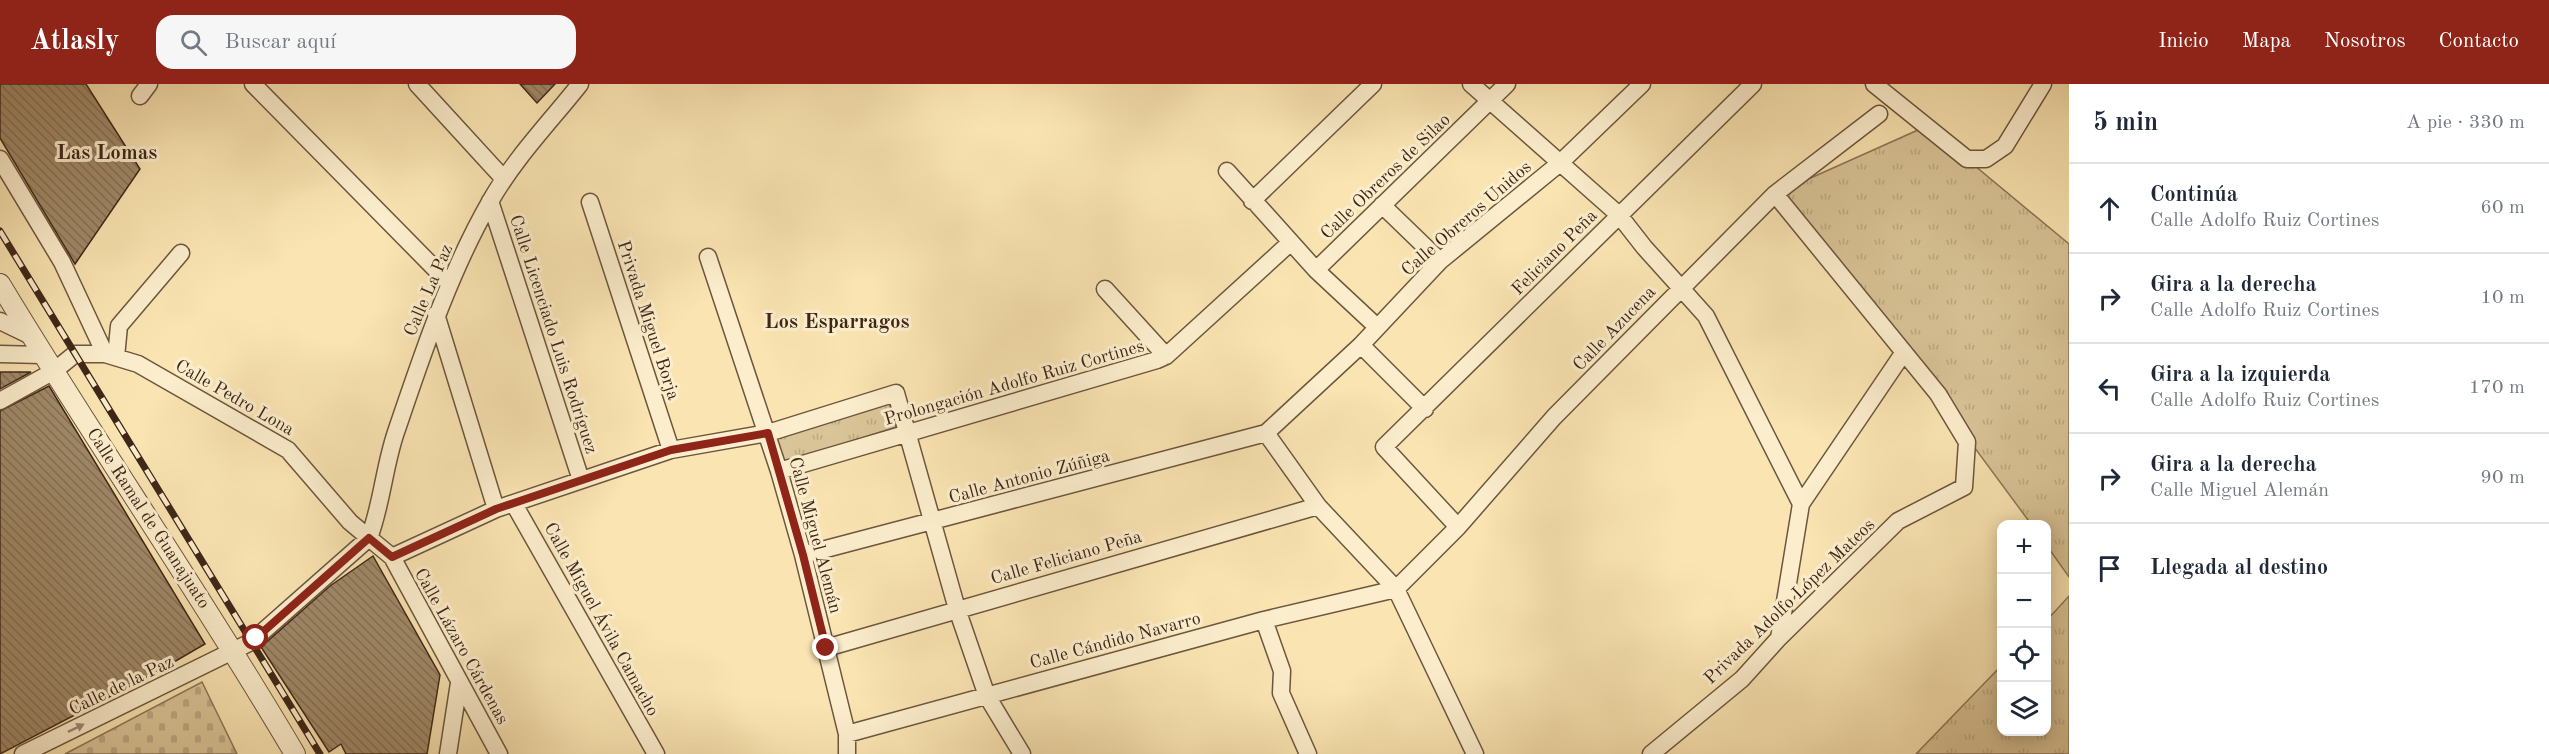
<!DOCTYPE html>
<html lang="es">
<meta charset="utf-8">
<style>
:root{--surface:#fff;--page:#f6f6f7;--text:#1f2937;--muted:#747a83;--line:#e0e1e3;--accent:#8f2418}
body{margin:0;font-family:"Old Standard TT",serif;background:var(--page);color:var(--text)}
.controls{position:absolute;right:18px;bottom:18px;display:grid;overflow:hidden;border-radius:12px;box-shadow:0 3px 15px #0003}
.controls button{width:54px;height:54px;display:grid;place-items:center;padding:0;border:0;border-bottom:2px solid var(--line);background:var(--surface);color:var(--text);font:30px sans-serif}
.stop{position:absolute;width:18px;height:18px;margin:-14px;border:4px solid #8f2418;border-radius:50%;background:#fff}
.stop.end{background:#8f2418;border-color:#fff;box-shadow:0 2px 6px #0008}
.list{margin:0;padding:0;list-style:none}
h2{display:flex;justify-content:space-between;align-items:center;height:78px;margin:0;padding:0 24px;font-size:26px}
h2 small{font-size:20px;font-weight:400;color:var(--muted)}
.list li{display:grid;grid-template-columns:39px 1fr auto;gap:18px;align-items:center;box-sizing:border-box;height:90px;padding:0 24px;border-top:2px solid var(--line)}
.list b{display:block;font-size:22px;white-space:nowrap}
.list p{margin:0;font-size:20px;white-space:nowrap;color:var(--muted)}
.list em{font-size:20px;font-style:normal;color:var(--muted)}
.icon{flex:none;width:33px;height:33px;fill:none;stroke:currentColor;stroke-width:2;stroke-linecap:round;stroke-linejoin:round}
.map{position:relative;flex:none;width:2069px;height:670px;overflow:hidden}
header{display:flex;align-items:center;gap:36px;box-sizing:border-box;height:84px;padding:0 30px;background:var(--accent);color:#fff}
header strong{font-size:28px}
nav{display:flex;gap:33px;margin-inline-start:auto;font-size:21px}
.search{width:420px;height:54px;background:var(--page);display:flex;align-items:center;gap:15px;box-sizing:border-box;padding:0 21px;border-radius:18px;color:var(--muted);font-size:22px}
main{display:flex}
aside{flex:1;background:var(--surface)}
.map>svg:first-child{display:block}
.cemetery{fill:url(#cemetery-stones);stroke:#8c7658;stroke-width:1.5}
.park{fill:url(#park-tufts);stroke:#8c7658;stroke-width:1.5}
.building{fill:url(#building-back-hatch);stroke:#3e2618;stroke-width:1.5}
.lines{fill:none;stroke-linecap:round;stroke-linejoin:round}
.minor-casing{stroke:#6d563e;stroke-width:19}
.tertiary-casing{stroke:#6d563e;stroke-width:22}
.minor{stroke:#fceecd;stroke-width:16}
.tertiary{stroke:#fceecd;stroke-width:20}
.rail-casing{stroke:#3e2618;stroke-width:7}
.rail{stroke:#fceecd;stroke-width:4.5;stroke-dasharray:14;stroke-linecap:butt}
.oneway{fill:#9d8a72}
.route{stroke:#8f2418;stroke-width:8}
.labels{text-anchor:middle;stroke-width:6;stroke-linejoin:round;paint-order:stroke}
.street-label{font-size:18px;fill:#3e2618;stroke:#fceecd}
.quarter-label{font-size:21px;font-weight:bold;fill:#3e2618;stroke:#fceecd}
</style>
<header>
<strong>Atlasly</strong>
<div class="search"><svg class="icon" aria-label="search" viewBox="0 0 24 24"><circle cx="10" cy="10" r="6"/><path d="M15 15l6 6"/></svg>Buscar aquí</div>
<nav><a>Inicio</a><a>Mapa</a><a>Nosotros</a><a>Contacto</a></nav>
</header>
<main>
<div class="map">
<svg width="2069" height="670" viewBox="0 0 2069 670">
<defs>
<pattern id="cemetery-stones" width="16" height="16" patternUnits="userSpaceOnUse" patternTransform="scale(1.5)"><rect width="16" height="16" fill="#dac598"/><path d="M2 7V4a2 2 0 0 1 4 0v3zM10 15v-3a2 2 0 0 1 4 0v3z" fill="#bca982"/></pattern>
<pattern id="park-tufts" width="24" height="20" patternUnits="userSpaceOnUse" patternTransform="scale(1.5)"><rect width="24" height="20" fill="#dac598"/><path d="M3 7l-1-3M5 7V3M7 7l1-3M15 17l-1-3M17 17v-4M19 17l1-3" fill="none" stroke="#bca982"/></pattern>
<pattern id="building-back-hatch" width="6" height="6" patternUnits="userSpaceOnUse" patternTransform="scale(1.5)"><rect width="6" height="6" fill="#a08968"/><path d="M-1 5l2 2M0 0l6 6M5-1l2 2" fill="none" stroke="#847055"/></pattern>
</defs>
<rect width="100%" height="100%" fill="#fae5b2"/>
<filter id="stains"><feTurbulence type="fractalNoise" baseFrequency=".00333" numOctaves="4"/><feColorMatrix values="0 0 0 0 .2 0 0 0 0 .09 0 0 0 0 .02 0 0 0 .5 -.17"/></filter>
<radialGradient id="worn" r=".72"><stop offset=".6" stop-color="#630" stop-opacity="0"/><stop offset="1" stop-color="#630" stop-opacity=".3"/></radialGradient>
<path class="cemetery" d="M202,598l35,72h-172z"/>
<path class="park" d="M1927,42l142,118v333l-22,-31 -1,-22h-15l-127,-172 -129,-158z
M888,315l8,28 -112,36 -8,-26z
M2069,512v158h-153l85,-88 1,66h44l1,-112z"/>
<path class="building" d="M0,0h86l54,85 -65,95 -75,-126z
M520,0h35l-18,19z
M0,288h31l-31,17z
M49,302l156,258 -50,29 -155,81v-343z
M373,472l67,119 -13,79h-81l-5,-10 -12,8 -68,-105 69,-61z"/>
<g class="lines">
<defs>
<path id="minor" d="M253,0l197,200
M417,0l87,95
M1471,0l148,131 25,32 62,69 95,188 -22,134
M1874,0l93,75h19l19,-13 38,-62
M140,12l9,-12
M0,75l62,103 43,92
M1227,87l89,99 60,56
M490,117l91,279
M1252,117l121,-117
M590,118l81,248
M1382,121l58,56
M708,173l71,214 24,84 44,179v20
M1316,186l191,-186
M1105,205l61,67
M436,230l60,195
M0,237l31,15
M1361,261l64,64
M0,270l42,1
M116,273l3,-31 62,-73
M0,317l54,-30 21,-17h30l33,10 150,86 62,72 19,16c13,-34 15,-71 27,-106 27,-79 53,-159 95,-232 24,-42 59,-78 89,-116
M1266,349l52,73 78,83 79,165
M779,387l378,-111 9,-4 125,-114
M514,420l142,250
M1801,420l103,-152
M1458,443l-74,-80 369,-363
M803,471l463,-122 95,-88 79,-84 120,-98 82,-79
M392,473l104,-48 175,-59 97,-17 128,-40 61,216 30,87 35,58
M1264,536l18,51 -1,22 27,61
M826,564l492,-142
M847,650l417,-114 132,-31 62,-62 96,-110 221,-223 104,-80
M23,670l228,-112 118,-104 23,19 107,197
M448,670l11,-71
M1651,670l91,-75 37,-41 119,-117 66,-34 3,-45 -29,-48 -163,-200"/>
<path id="tertiary" d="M0,200c95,158 201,310 295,470"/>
</defs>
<use href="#minor" class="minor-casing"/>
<use href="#tertiary" class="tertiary-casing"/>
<use href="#minor" class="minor"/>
<use href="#tertiary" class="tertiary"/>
<defs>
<path id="rail" d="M0,147l320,523"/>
</defs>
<use href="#rail" class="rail-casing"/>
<use href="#rail" class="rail"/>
</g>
<defs><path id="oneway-solid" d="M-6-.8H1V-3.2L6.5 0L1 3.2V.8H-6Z" transform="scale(1.5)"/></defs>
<use class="oneway" href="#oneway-solid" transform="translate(76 644) rotate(-26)"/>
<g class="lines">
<path class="route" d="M256,554l113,-100 23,19 104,-48 175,-59 97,-17 35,122 23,93"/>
</g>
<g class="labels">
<g class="street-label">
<text transform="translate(1385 92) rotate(-44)" y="6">Calle Obreros de Silao</text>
<text transform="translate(1466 134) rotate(-41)" y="6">Calle Obreros Unidos</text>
<text transform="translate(1554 168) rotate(-45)" y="6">Feliciano Peña</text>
<text transform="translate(428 206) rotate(-67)" y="6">Calle La Paz</text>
<text transform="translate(649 236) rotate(72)" y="6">Privada Miguel Borja</text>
<text transform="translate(1614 244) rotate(-46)" y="6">Calle Azucena</text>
<text transform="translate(554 250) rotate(72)" y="6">Calle Licenciado Luis Rodríguez</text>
<text transform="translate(1014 298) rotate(-16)" y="6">Prolongación Adolfo Ruiz Cortines</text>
<text transform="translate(235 313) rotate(30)" y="6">Calle Pedro Lona</text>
<text transform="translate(1029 392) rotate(-15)" y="6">Calle Antonio Zúñiga</text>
<text transform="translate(149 434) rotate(57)" y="6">Calle Ramal de Guanajuato</text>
<text transform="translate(816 451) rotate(75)" y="6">Calle Miguel Alemán</text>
<text transform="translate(1066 473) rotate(-16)" y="6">Calle Feliciano Peña</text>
<text transform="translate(1789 517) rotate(-44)" y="6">Privada Adolfo López Mateos</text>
<text transform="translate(602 535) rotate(61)" y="6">Calle Miguel Ávila Camacho</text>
<text transform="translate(1115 556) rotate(-15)" y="6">Calle Cándido Navarro</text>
<text transform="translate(462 562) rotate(61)" y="6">Calle Lázaro Cárdenas</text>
<text transform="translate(121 601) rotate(-26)" y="6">Calle de la Paz</text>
</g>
<g class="quarter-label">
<text x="107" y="75">Las Lomas</text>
<text x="837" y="244">Los Esparragos</text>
</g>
</g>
<rect width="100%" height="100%" filter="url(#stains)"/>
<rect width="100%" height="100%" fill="url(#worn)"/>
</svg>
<div class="controls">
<button>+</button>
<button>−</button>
<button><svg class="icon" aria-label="locate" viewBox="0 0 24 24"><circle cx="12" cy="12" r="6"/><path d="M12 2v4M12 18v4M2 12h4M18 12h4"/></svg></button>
<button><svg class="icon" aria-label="layers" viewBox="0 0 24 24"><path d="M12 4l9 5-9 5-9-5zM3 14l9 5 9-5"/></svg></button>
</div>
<div class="stop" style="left:256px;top:554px"></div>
<div class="stop end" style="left:826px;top:564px"></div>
</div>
<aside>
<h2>5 min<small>A pie · 330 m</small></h2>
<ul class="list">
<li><svg class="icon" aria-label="ahead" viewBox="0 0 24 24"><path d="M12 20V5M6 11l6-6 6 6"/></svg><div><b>Continúa</b><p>Calle Adolfo Ruiz Cortines</p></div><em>60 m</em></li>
<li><svg class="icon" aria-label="right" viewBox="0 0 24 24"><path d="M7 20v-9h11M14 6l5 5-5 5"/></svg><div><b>Gira a la derecha</b><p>Calle Adolfo Ruiz Cortines</p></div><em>10 m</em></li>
<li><svg class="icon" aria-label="left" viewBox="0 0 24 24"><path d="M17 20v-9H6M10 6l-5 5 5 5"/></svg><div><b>Gira a la izquierda</b><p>Calle Adolfo Ruiz Cortines</p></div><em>170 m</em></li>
<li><svg class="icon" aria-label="right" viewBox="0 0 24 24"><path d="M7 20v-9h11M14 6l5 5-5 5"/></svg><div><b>Gira a la derecha</b><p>Calle Miguel Alemán</p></div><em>90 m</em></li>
<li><svg class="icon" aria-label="arrive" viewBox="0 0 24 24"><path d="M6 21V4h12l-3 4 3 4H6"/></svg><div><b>Llegada al destino</b></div></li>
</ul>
</aside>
</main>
